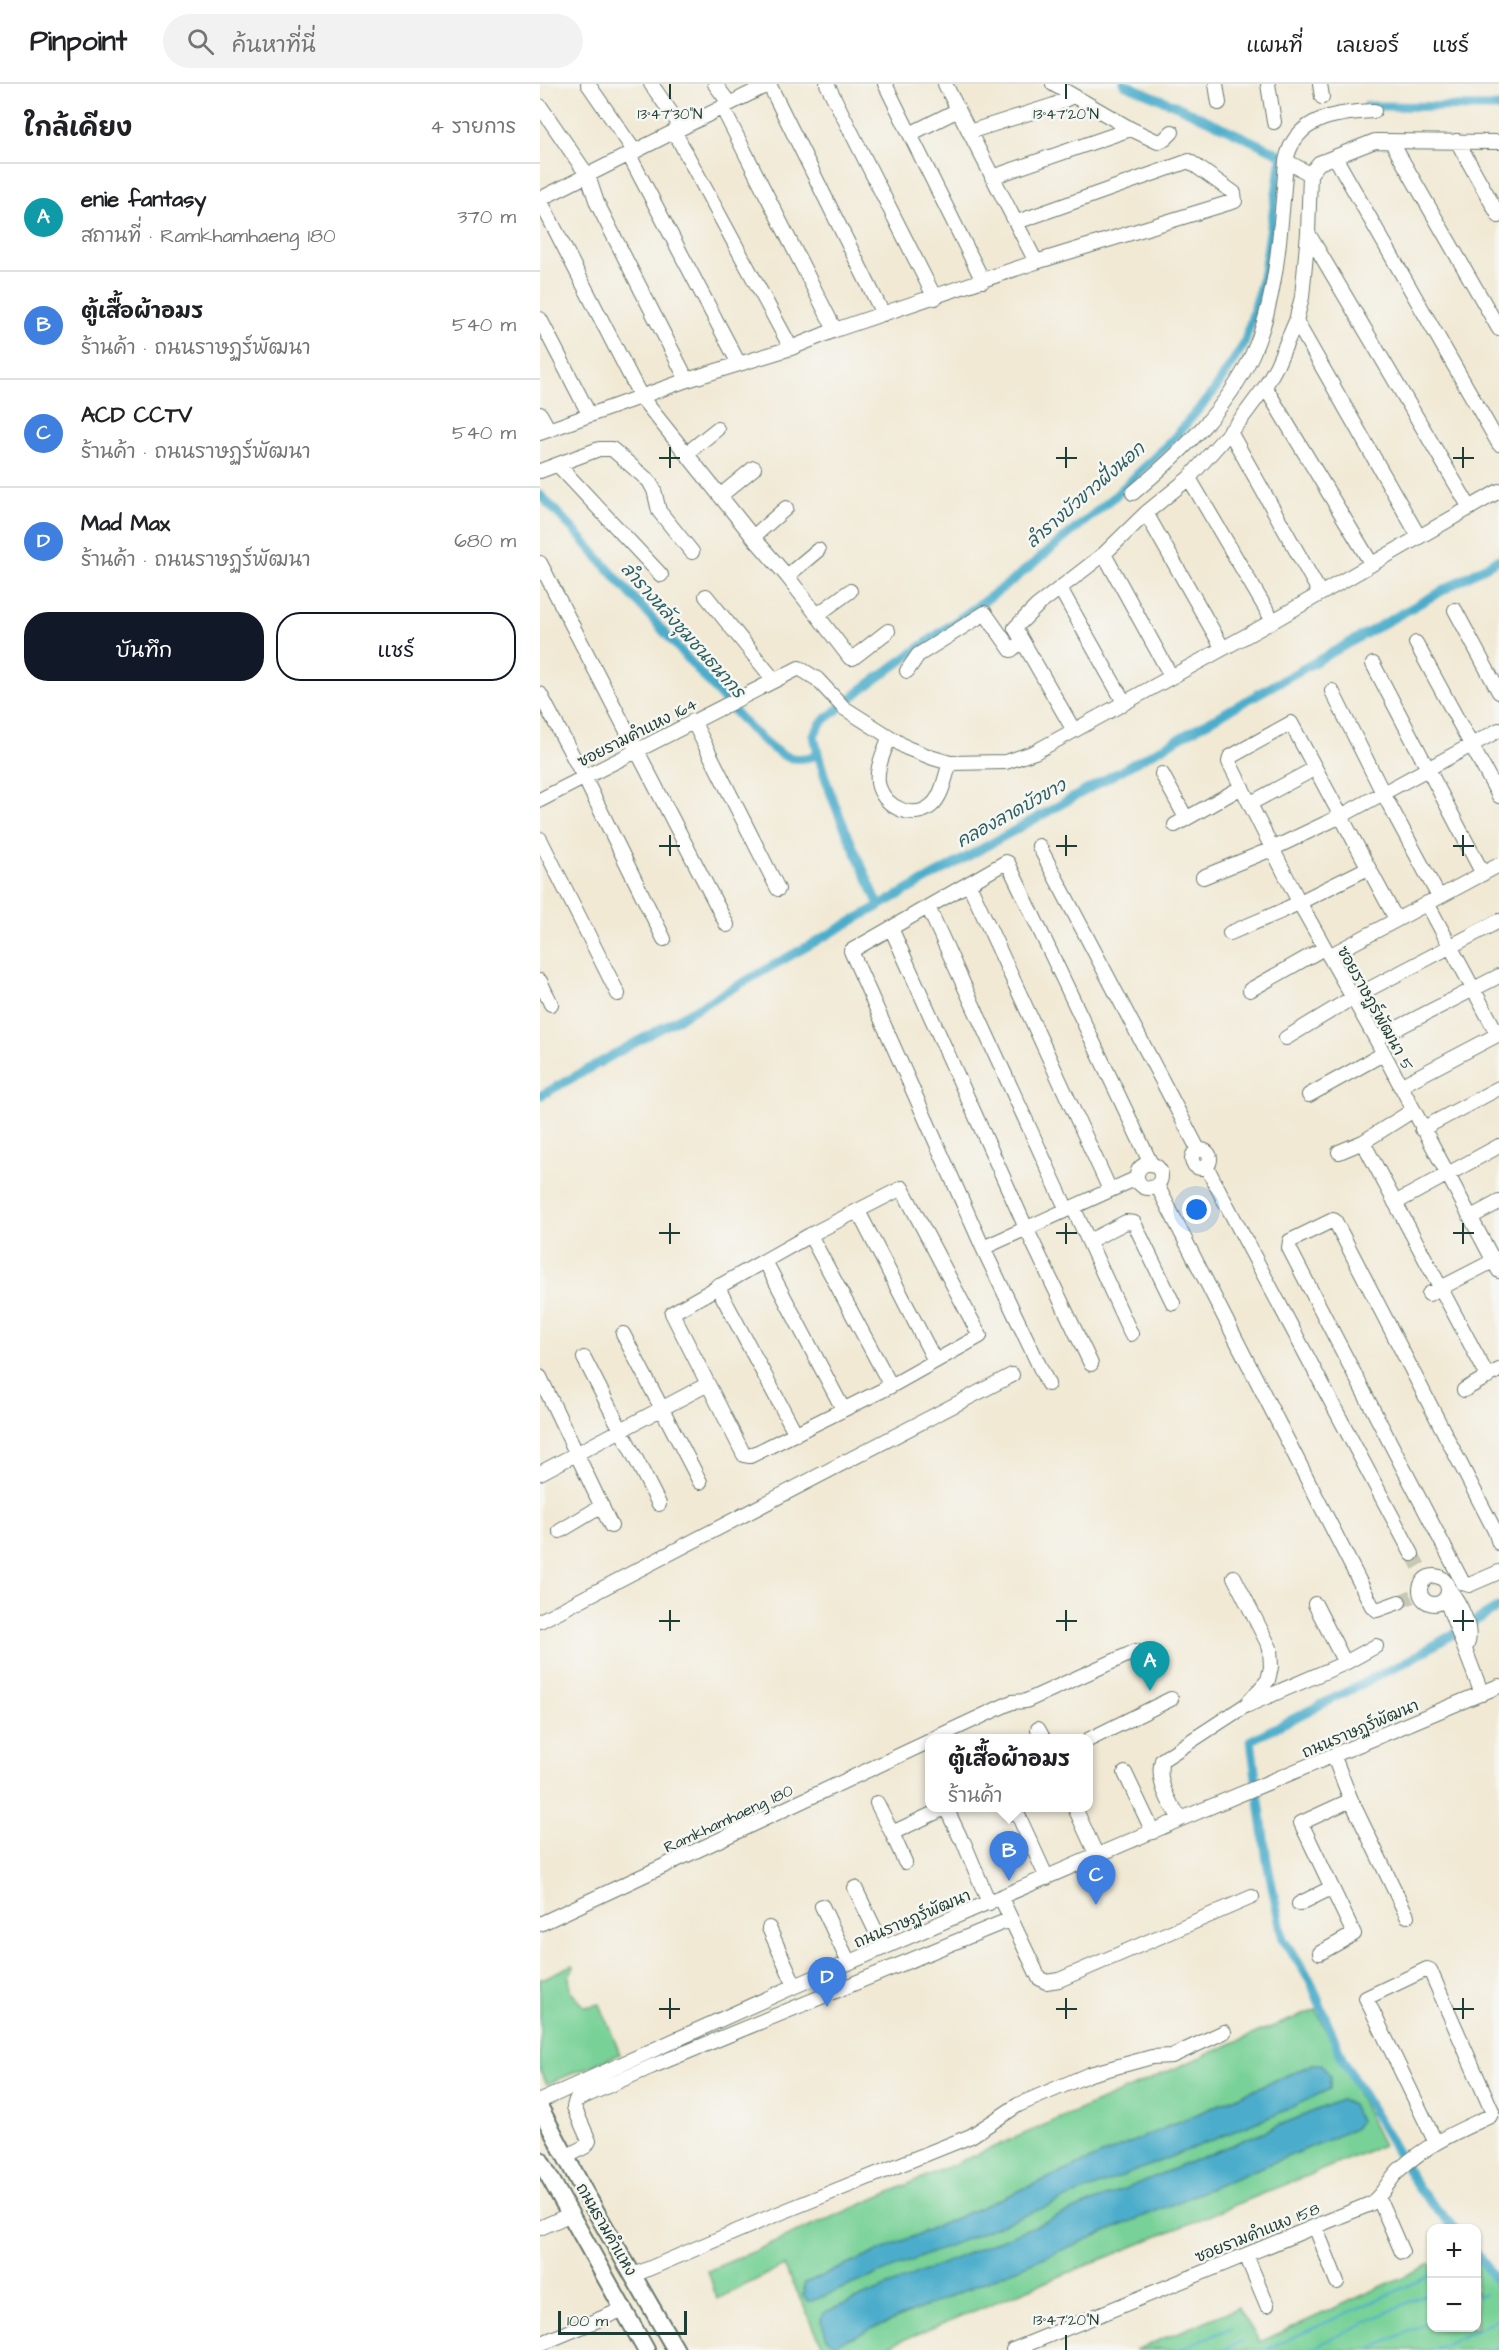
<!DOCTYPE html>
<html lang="th">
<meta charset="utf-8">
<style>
:root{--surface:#fff;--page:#f2f2f2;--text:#202124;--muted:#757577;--line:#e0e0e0;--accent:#111827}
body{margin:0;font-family:"Architects Daughter","Playpen Sans Thai",sans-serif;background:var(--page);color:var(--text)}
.controls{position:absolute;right:18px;bottom:18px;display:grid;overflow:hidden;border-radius:12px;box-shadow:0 2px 4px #0004}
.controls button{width:54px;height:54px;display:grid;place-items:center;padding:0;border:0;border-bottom:2px solid var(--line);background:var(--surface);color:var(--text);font:30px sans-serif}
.scale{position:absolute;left:18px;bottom:15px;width:129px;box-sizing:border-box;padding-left:6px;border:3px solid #1f3d34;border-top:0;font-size:16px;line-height:21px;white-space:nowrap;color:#1f3d34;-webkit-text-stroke:4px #f6f6f2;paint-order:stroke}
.you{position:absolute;left:657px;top:1126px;width:21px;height:21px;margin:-15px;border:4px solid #fff;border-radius:50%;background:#1a73e8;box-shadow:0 0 0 9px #1a73e833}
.badge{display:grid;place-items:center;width:39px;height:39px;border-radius:50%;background:var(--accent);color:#fff;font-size:20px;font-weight:700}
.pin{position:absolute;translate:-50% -50px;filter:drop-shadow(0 2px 3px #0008)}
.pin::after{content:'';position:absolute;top:32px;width:21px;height:18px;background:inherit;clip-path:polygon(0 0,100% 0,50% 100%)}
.popup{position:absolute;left:385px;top:1650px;width:168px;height:78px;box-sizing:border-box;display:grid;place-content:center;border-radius:12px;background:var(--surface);filter:drop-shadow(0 2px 4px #0005);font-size:20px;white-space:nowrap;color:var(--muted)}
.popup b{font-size:22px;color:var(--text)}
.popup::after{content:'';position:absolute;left:50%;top:100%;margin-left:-12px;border:12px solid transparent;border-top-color:var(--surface)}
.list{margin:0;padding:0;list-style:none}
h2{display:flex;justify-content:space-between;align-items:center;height:78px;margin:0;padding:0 24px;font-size:26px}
h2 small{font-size:20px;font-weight:400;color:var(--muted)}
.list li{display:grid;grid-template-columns:39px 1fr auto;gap:18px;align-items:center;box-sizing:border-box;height:108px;padding:0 24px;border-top:2px solid var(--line)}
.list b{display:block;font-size:22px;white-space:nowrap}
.list p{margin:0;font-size:20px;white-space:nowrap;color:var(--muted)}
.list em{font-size:20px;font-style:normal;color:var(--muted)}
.actions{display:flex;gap:12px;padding:18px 24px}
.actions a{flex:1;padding:14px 0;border:2px solid var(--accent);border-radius:24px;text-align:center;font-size:21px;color:var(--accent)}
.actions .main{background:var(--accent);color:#fff}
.icon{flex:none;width:33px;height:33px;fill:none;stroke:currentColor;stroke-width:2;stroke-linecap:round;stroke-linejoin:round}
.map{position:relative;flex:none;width:959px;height:2266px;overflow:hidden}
header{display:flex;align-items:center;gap:36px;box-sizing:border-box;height:84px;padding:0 30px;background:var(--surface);border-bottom:2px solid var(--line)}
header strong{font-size:28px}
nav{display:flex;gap:33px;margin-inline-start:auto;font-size:21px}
.search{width:420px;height:54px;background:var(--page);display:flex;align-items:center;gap:15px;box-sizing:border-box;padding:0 21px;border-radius:33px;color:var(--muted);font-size:22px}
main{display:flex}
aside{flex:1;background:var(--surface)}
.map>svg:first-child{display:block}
.green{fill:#78d197;stroke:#4c8766;stroke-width:1.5;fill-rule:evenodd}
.water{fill:#4cadcb;stroke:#367580;stroke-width:1.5}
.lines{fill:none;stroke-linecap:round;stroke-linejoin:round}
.stream{stroke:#4cadcb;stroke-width:2}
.canal{stroke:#4cadcb;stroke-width:9}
.minor-tunnel{stroke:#c7c7b4;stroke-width:14;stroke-dasharray:14 7;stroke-linecap:butt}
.minor-casing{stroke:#68796c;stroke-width:16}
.major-casing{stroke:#68796c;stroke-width:20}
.minor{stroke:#fff;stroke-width:14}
.major{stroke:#fff;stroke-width:16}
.ticks{fill:none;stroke:#1f3d34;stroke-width:2}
.labels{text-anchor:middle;stroke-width:5;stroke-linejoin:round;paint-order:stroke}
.street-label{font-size:16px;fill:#1f3d34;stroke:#f6f6f2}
.water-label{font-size:18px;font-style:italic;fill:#2c5f61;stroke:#f6f6f2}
.ticks-label{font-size:15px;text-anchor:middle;fill:#1f3d34;stroke:#f6f6f2;stroke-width:5;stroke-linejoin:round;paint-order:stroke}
</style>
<header>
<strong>Pinpoint</strong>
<div class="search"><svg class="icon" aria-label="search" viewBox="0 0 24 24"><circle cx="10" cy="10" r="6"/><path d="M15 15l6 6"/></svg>ค้นหาที่นี่</div>
<nav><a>แผนที่</a><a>เลเยอร์</a><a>แชร์</a></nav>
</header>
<main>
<aside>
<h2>ใกล้เคียง<small>4 รายการ</small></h2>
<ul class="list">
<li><span class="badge" style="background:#0f9aa8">A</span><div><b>enie fantasy</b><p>สถานที่ · Ramkhamhaeng 180</p></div><em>370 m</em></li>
<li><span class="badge" style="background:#3f7fe0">B</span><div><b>ตู้เสื้อผ้าอมร</b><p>ร้านค้า · ถนนราษฏร์พัฒนา</p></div><em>540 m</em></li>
<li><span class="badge" style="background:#3f7fe0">C</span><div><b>ACD CCTV</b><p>ร้านค้า · ถนนราษฏร์พัฒนา</p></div><em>540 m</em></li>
<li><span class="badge" style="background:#3f7fe0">D</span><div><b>Mad Max</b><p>ร้านค้า · ถนนราษฏร์พัฒนา</p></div><em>680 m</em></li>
</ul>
<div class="actions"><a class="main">บันทึก</a><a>แชร์</a></div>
</aside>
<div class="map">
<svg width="959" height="2266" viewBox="0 0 959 2266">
<rect width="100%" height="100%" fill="#f6f6f2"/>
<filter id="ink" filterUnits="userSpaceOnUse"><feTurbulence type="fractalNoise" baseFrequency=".0167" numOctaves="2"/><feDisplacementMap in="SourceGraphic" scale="12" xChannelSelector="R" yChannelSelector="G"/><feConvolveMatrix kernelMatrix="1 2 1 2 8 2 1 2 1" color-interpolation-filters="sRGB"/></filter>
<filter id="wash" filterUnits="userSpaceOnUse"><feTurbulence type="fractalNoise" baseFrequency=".008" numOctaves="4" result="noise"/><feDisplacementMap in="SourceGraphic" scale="24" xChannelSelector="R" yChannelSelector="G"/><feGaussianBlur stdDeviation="1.35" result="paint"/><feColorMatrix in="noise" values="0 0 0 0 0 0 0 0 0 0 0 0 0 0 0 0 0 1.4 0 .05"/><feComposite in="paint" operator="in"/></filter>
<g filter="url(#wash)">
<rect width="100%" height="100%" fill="#f1e9d4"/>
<path class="green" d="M32,1881l2,3 -5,7 1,16 15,16 15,-3 20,50 -73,30 -7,-13v-91z
M776,1926l67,135 -505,205h-53l-41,-84 -67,33 -9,-28 553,-240zM773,1980h9l-519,224 2,-5zM801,2016l11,5 7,16 -5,8 -519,215 -14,-25 4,-7z
M937,2173l22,33v60h-364l103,-42 22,34 171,-78 1,64h44z"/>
<path class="water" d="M773,1980h9l8,12v13l-55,26 -466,187 -6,-7 2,-12z
M801,2016l11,5 7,16 -5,8 -519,215 -8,-6 -6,-19 4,-7z"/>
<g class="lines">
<path class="stream" d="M936,2214l9,-4
M638,2266l55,-23
M683,2266l20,-9
M725,2266l167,-75
M768,2266l124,-59
M829,2266l63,-30
M893,2266l66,-31
M953,2266l6,-3"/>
<path class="canal" d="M584,0l53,22 105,49
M827,22l132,1
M0,411l32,33 178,201c26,21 33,37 68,26
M338,819c-23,-55 -53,-109 -64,-168l7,-12 40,-33 151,-109 101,-83 60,-59 41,-48 30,-47 8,-27 12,-44 18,-119
M0,1012l959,-537
M914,2144l-36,-40 -75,-128 -33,-80 -27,-41 -16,-78 -16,-121 158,-80 90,-53
M936,2169l23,32"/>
</g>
</g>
<g filter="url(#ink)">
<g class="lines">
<path class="minor-tunnel" d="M872,1470l8,14
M859,1518l14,-6"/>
<defs>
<path id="minor" d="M48,0l47,68
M111,0l30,43
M175,0l14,19
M229,0l114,230
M287,0l108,214
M345,0l98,197
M405,0l91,178
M513,0l78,45
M676,0l3,19
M728,0l6,38
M780,0l2,13
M0,22l48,70 9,27 90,177
M182,23l113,223
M134,47l117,217
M429,48l85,-27 19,-9
M370,50l48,-24
M851,57l108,188
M917,57l42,75
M89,71l110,209
M795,73l164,287
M770,90l-24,-13c9,-44 50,-48 88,-50
M452,93l139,-48 27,13 7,-3 7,-7
M0,115l229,-115
M0,116l101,197 112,140 34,39 63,82h3l35,-27
M768,149l162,275
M0,235l49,95
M756,237l123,216
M725,303l106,176
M0,330l9,16
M690,348l90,161
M0,349l147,-53 104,-32 44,-18 201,-68 199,-61 -1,-8 -45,-32 -172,61
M146,370l31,-25
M18,381l103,110
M0,387l59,-22h13l37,32 5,9 5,21 33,41
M649,394l84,143
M593,409c45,-38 94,-83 119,-138 26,-56 29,-133 34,-194
M180,412l34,-28
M606,429l76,134
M213,453l33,-29
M564,470l67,122
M0,479l187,362
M247,492l31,-26
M521,506l63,112
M166,512l68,84
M915,526l44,82
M277,531l33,-24
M876,559l83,153
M833,580l110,210
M367,587l11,-16 67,-42 26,37 11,-9
M792,607l51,102 56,104
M0,610l44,83 80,162
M153,637l85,168
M533,645l-58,-101 22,-22 67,-52 42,-41 43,-35 53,-60 23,-31 12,-22 19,-44 6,-24 6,-64 2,-59 9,-11 56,-22 124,1
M349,654c-5,14 -15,34 -10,49 7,21 35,34 53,18 11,-10 13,-29 18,-42
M622,690l24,44
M0,716l259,-132 18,11 27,29 63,40 26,10 17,5 56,-1 29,-10 238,-131 226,-130
M711,719l63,-34
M635,741l67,-38
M0,755l78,155
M499,762l159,303
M663,793l69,-28 69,-33 158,-86
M429,800l141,306
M887,819l71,132
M388,823l139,303
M856,835l-105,-196 -61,34 -1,5 70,140 77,137 123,232
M351,844l135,300 65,136
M690,849l52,-22 86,-43
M789,872l170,-91
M0,897l11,23
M710,906l74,-42
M746,954l66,-40 147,-77
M836,955l123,-63
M860,1002l99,-52
M769,1011l74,-41
M882,1045l77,-41
M823,1058l125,235
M652 1075a9 9 0 1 1 18 0a9 9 0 1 1-18 0Z
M799,1068l24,-10 49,-31
M597 1092a12 12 0 1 1 24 0a12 12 0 1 1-24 0Z
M666,1082l206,388
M617,1101l215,421 5,4 22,-8
M362,1104l78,148 -89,50 -141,70 -6,-1 -72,-142 138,-78z
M855,1119l104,-57
M533,1123l58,127
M318,1127l77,150
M931,1133l28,-15
M270,1151l81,151
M549,1157l37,-19 8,1 39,80
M443,1164l154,-70
M225,1177l78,148
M177,1202l79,148
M889,1210l70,-36
M83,1250l77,148
M44,1274l75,146
M0,1293l71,149
M508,1300l-65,-136 -132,-297 155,-89 2,1 143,301
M924,1306l35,-20
M0,1389l168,-89
M20,1447l42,-25
M959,1459l-4,-12 -160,-310 -2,-1 -43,21 -1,7 174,335 6,2 30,-13
M880 1506a14 14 0 1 1 28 0a14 14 0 1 1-28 0Z
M909,1505c10,13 25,40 18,56
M906,1516l36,94
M0,1537l472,-246
M805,1579l31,-17
M708,1621l97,-42 -30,-59
M498,1645l5,9
M395,1654l77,-36 14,-1 110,-50
M548,1656l83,-41
M794,1673l17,43 56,116
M585,1689l28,59
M337,1719l15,30 53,-25
M406,1724l14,29
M468,1724l2,5
M535,1724l22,48
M479,1733l28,61
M641,1735c-12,-15 -25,-39 -19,-59l84,-55 22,-25 3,-13 -1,-19 -36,-71
M352,1749l13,29
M424,1759l25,60
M315,1804l29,60
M461,1814l38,80 7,4 13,-2 193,-83
M759,1820l32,-16
M282,1822l27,57
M0,1840l390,-183
M229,1844l26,58
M780,1869l34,-19 -53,-111 50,-23
M0,2017l255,-115 386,-167 318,-133
M26,2073l20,-11 3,-5 -15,-34 2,-7 77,-34 358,-147
M839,2115l23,53
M775,2142l22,56
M0,2144l31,-14
M706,2171l21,50
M94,2191l136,-58 201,-81 47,-31 72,-31 62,-17 20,-1 52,-24
M0,2260l84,-35
M473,2266l357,-146c14,-9 18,-24 30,-35 29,-26 56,-37 90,-53l2,-5 -62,-141 -3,-1 -61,29 69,143"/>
<path id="major" d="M0,2024l44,83 92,159
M0,2076l106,190"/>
</defs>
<use href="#minor" class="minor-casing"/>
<use href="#major" class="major-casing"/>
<use href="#minor" class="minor"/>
<use href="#major" class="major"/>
</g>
</g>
<path class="ticks" d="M130,0v15M526,0v15M130,363v21M526,363v21M923,363v21M119,374h21M516,374h21M913,374h21M130,751v21M526,751v21M923,751v21M119,762h21M516,762h21M913,762h21M130,1139v21M526,1139v21M923,1139v21M119,1149h21M516,1149h21M913,1149h21M130,1526v21M526,1526v21M923,1526v21M119,1537h21M516,1537h21M913,1537h21M130,1914v21M526,1914v21M923,1914v21M119,1925h21M516,1925h21M913,1925h21M526,2251v15"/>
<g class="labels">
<g class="street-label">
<text transform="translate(97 648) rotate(-27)" y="6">ซอยรามคำแหง 164</text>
<text transform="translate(836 924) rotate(61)" y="6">ซอยราษฎร์พัฒนา 5</text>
<text transform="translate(820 1644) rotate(-23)" y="6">ถนนราษฏร์พัฒนา</text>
<text transform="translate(188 1734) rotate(-25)" y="6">Ramkhamhaeng 180</text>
<text transform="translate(372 1834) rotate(-23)" y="6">ถนนราษฏร์พัฒนา</text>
<text transform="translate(67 2145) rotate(60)" y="6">ถนนรามคำแหง</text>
<text transform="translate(717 2148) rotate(-22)" y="6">ซอยรามคำแหง 158</text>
</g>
<g class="water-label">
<text transform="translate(545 411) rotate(-41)" y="6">ลำรางบัวขาวฝั่งนอก</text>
<text transform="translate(143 546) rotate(48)" y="6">ลำรางหลังชุมชนธนากร</text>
<text transform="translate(471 729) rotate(-29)" y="6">คลองลาดบัวขาว</text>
</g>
</g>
<g class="ticks-label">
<text x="130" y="35">13°47'30"N</text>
<text x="526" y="35">13°47'20"N</text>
<text x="526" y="2241">13°47'20"N</text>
</g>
</svg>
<div class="controls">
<button>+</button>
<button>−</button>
</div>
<div class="scale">100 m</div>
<div class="you"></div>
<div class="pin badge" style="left:610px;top:1607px;background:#0f9aa8">A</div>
<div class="pin badge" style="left:469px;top:1797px;background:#3f7fe0">B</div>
<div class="popup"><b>ตู้เสื้อผ้าอมร</b>ร้านค้า</div>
<div class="pin badge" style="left:556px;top:1821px;background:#3f7fe0">C</div>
<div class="pin badge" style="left:287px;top:1923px;background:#3f7fe0">D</div>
</div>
</main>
